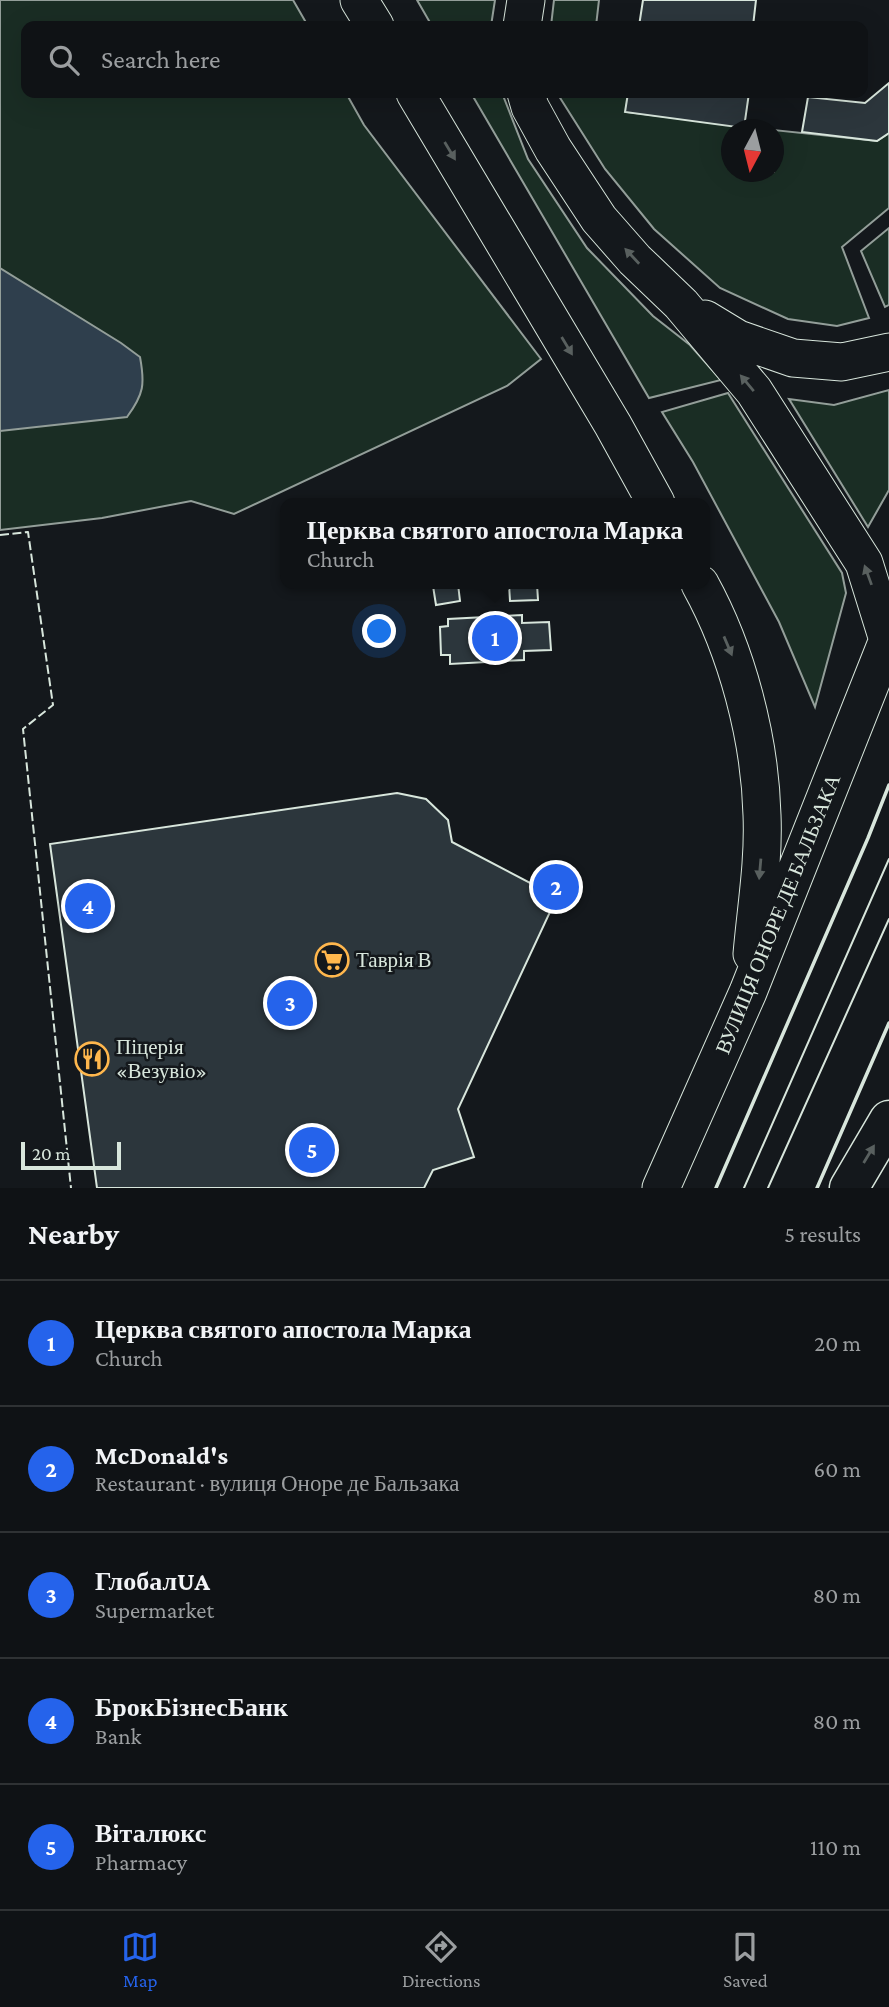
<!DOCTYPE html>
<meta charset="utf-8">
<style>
:root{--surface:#0f1215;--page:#1d2022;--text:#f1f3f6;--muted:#9b9ea0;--line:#2f3234;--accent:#2563eb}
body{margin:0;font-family:"Crimson Pro",serif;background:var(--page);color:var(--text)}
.compass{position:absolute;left:721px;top:119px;width:63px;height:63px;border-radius:50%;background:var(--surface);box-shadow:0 7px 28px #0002;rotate:187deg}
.scale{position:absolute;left:21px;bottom:18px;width:100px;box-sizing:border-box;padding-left:7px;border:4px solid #d8e6dc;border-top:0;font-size:19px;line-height:24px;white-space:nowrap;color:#d8e6dc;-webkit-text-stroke:5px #14181c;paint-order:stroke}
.you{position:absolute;left:380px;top:632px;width:24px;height:24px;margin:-18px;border:5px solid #fff;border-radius:50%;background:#1a73e8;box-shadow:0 0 0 10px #1a73e833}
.badge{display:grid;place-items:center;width:46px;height:46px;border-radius:50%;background:var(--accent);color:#fff;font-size:23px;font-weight:700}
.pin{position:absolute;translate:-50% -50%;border:4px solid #fff;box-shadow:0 2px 7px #0006}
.popup{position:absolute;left:280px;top:498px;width:430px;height:91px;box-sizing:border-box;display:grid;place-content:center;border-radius:14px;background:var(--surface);filter:drop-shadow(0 2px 5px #0005);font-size:23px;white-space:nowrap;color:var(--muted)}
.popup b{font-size:26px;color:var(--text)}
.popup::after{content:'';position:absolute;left:50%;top:100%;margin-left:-14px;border:14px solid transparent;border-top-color:var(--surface)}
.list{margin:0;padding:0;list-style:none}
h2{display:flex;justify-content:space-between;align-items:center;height:91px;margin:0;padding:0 28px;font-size:30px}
h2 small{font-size:23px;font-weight:400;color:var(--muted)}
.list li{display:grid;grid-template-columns:46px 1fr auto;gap:21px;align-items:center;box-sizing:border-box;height:126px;padding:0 28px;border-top:2px solid var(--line)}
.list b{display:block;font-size:26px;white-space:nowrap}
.list p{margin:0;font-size:23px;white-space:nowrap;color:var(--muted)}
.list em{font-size:23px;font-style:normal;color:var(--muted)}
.icon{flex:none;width:38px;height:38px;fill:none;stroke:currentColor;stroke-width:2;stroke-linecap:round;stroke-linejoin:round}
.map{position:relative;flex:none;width:889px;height:1188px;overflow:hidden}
.search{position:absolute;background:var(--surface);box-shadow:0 7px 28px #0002;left:21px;right:21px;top:21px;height:77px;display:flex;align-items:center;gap:18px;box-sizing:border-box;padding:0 24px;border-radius:14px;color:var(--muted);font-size:26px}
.sheet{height:721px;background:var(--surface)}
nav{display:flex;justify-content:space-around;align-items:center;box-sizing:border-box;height:98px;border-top:2px solid var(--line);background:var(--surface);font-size:19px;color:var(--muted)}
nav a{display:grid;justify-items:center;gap:4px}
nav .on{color:var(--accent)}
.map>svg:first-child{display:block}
.green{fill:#1a2d24;stroke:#939e99;stroke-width:2}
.water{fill:#2f3f4d;stroke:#939e99;stroke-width:2}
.building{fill:#2c363c;stroke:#d8e6dc;stroke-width:2}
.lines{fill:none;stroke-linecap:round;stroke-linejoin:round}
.minor-casing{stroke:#d8e6dc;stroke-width:39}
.major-casing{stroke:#d8e6dc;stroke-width:41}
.minor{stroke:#14181c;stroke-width:37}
.major{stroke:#14181c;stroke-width:38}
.tram{stroke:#d8e6dc;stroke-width:2}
.fence{stroke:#d8e6dc;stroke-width:2;stroke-dasharray:9 3.5;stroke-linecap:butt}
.wall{stroke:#d8e6dc;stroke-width:3.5}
.oneway{fill:#59605f}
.labels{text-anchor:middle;stroke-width:5;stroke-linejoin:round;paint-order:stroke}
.street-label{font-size:21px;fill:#d8e6dc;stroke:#14181c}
.poi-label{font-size:21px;fill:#d8e6dc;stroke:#14181c;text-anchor:start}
</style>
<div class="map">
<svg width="889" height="1188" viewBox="0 0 889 1188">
<rect width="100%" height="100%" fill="#14181c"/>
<path class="green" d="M0,0h293l15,26h-282v67h320l18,32 177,234 -34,27 -273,128 -43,-13 -89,17 -102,12z
M417,0h78l-4,26h-59z
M554,0h45l-3,26h-45z
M471,93h31l26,66 59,89 66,68 37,29 31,35 -72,18z
M557,93h71l-2,19 139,17 -33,1v42h42v-42l103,11 12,-8v75l-47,39 27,71 -32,8 -49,-7 -68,-31 -66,-59 -49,-60z
M889,228v77l-4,2 -24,-56z
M889,390v100l-21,37 -79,-128 45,6z
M728,393l114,180 4,20 -31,114 -36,-85 -86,-160 -31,-50z"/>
<path class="water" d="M0,268l121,75 19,14c5,27 4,37 -13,60l-127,14z"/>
<path class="building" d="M643,0h113l-3,26h-114z
M889,83v50l-12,8 -75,-9 6,-35 57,6z
M628,93h121l-5,35 -119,-16z
M458,584l2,17 -24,4 -3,-19z
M509,584h28l1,16 -28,1z
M522,615v8l27,-1 2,28 -27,1v9l-74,4v-9h-9l-1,-28 8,-1v-7z
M397,793l29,6 22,21 4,22 105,55 -99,212 16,48 -41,13 -9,18h-327l-47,-344z"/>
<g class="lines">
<defs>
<path id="minor" d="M359,0l16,26
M522,26l4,-26
M415,93l198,332 43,78
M526,93l4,14 23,42 46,70 36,41 46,44 73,87 110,172 24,77
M705,319l33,20 55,19 49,4 47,-10
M700,584c37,67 60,154 62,231 2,46 -6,93 -10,139
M661,1188l87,-196 141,-355"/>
<path id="major" d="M849,1188l40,-68"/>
</defs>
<use href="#minor" class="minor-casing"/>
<use href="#major" class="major-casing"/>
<use href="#minor" class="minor"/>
<use href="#major" class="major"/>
<path class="tram" d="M744,1188l145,-329
M768,1188l121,-269"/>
<path class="fence" d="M0,535l28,-3 25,173 -30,24 48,459"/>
<path class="wall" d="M716,1188l152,-350 21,-53
M817,1188l72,-165"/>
</g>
<defs><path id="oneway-solid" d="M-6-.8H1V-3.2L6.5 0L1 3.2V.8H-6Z" transform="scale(1.75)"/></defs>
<g class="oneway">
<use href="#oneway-solid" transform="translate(450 151) rotate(59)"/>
<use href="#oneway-solid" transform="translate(632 256) rotate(-133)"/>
<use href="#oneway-solid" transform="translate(567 346) rotate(59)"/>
<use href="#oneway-solid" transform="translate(747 383) rotate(-130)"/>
<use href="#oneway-solid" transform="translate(868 575) rotate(-110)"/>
<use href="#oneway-solid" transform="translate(728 646) rotate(67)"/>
<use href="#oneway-solid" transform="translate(760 869) rotate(95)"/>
<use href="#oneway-solid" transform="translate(869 1154) rotate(-59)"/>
</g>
<defs>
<symbol id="supermarket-ring" viewBox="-11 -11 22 22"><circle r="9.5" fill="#14181c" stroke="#ffb74d" stroke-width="1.5"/><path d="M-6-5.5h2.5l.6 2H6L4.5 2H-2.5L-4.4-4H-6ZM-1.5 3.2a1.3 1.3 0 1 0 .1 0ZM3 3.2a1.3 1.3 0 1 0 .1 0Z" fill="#ffb74d"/></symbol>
<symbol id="restaurant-ring" viewBox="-11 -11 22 22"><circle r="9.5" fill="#14181c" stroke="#ffb74d" stroke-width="1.5"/><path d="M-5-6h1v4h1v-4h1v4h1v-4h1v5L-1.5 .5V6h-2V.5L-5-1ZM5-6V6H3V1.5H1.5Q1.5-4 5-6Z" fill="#ffb74d"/></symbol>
</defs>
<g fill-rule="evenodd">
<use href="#supermarket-ring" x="313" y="941" width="38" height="38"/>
<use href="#restaurant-ring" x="73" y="1040" width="38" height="38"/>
</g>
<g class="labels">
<g class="street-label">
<text transform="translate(778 914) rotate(-68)" y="7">ВУЛИЦЯ ОНОРЕ ДЕ БАЛЬЗАКА</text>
</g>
<g class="poi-label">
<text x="356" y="967">Таврія В</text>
<text x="116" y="1054">Піцерія<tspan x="116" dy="24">«Везувіо»</tspan></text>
</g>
</g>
</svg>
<svg class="compass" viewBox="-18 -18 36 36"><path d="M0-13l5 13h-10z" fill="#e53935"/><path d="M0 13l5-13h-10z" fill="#9b9ea0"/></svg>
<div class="scale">20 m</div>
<div class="you"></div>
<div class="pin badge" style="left:495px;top:638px">1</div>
<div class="popup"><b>Церква святого апостола Марка</b>Church</div>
<div class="pin badge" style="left:556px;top:887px">2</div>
<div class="pin badge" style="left:290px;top:1003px">3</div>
<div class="pin badge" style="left:88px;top:906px">4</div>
<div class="pin badge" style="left:312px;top:1150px">5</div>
<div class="search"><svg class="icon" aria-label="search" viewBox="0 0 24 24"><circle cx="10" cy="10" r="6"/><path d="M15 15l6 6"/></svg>Search here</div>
</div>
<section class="sheet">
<h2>Nearby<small>5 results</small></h2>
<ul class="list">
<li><span class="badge">1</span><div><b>Церква святого апостола Марка</b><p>Church</p></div><em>20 m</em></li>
<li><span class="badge">2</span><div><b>McDonald's</b><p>Restaurant · вулиця Оноре де Бальзака</p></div><em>60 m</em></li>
<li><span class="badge">3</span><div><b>ГлобалUA</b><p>Supermarket</p></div><em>80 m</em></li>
<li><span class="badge">4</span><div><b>БрокБізнесБанк</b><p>Bank</p></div><em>80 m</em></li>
<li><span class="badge">5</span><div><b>Віталюкс</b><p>Pharmacy</p></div><em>110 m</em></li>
</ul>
</section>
<nav>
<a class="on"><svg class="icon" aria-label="map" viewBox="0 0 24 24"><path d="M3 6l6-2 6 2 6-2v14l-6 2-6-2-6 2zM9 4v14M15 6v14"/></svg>Map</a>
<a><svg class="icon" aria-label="directions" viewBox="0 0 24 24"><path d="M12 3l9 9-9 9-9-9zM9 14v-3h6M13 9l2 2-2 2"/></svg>Directions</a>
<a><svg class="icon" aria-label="saved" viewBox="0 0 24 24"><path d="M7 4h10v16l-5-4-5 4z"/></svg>Saved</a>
</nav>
